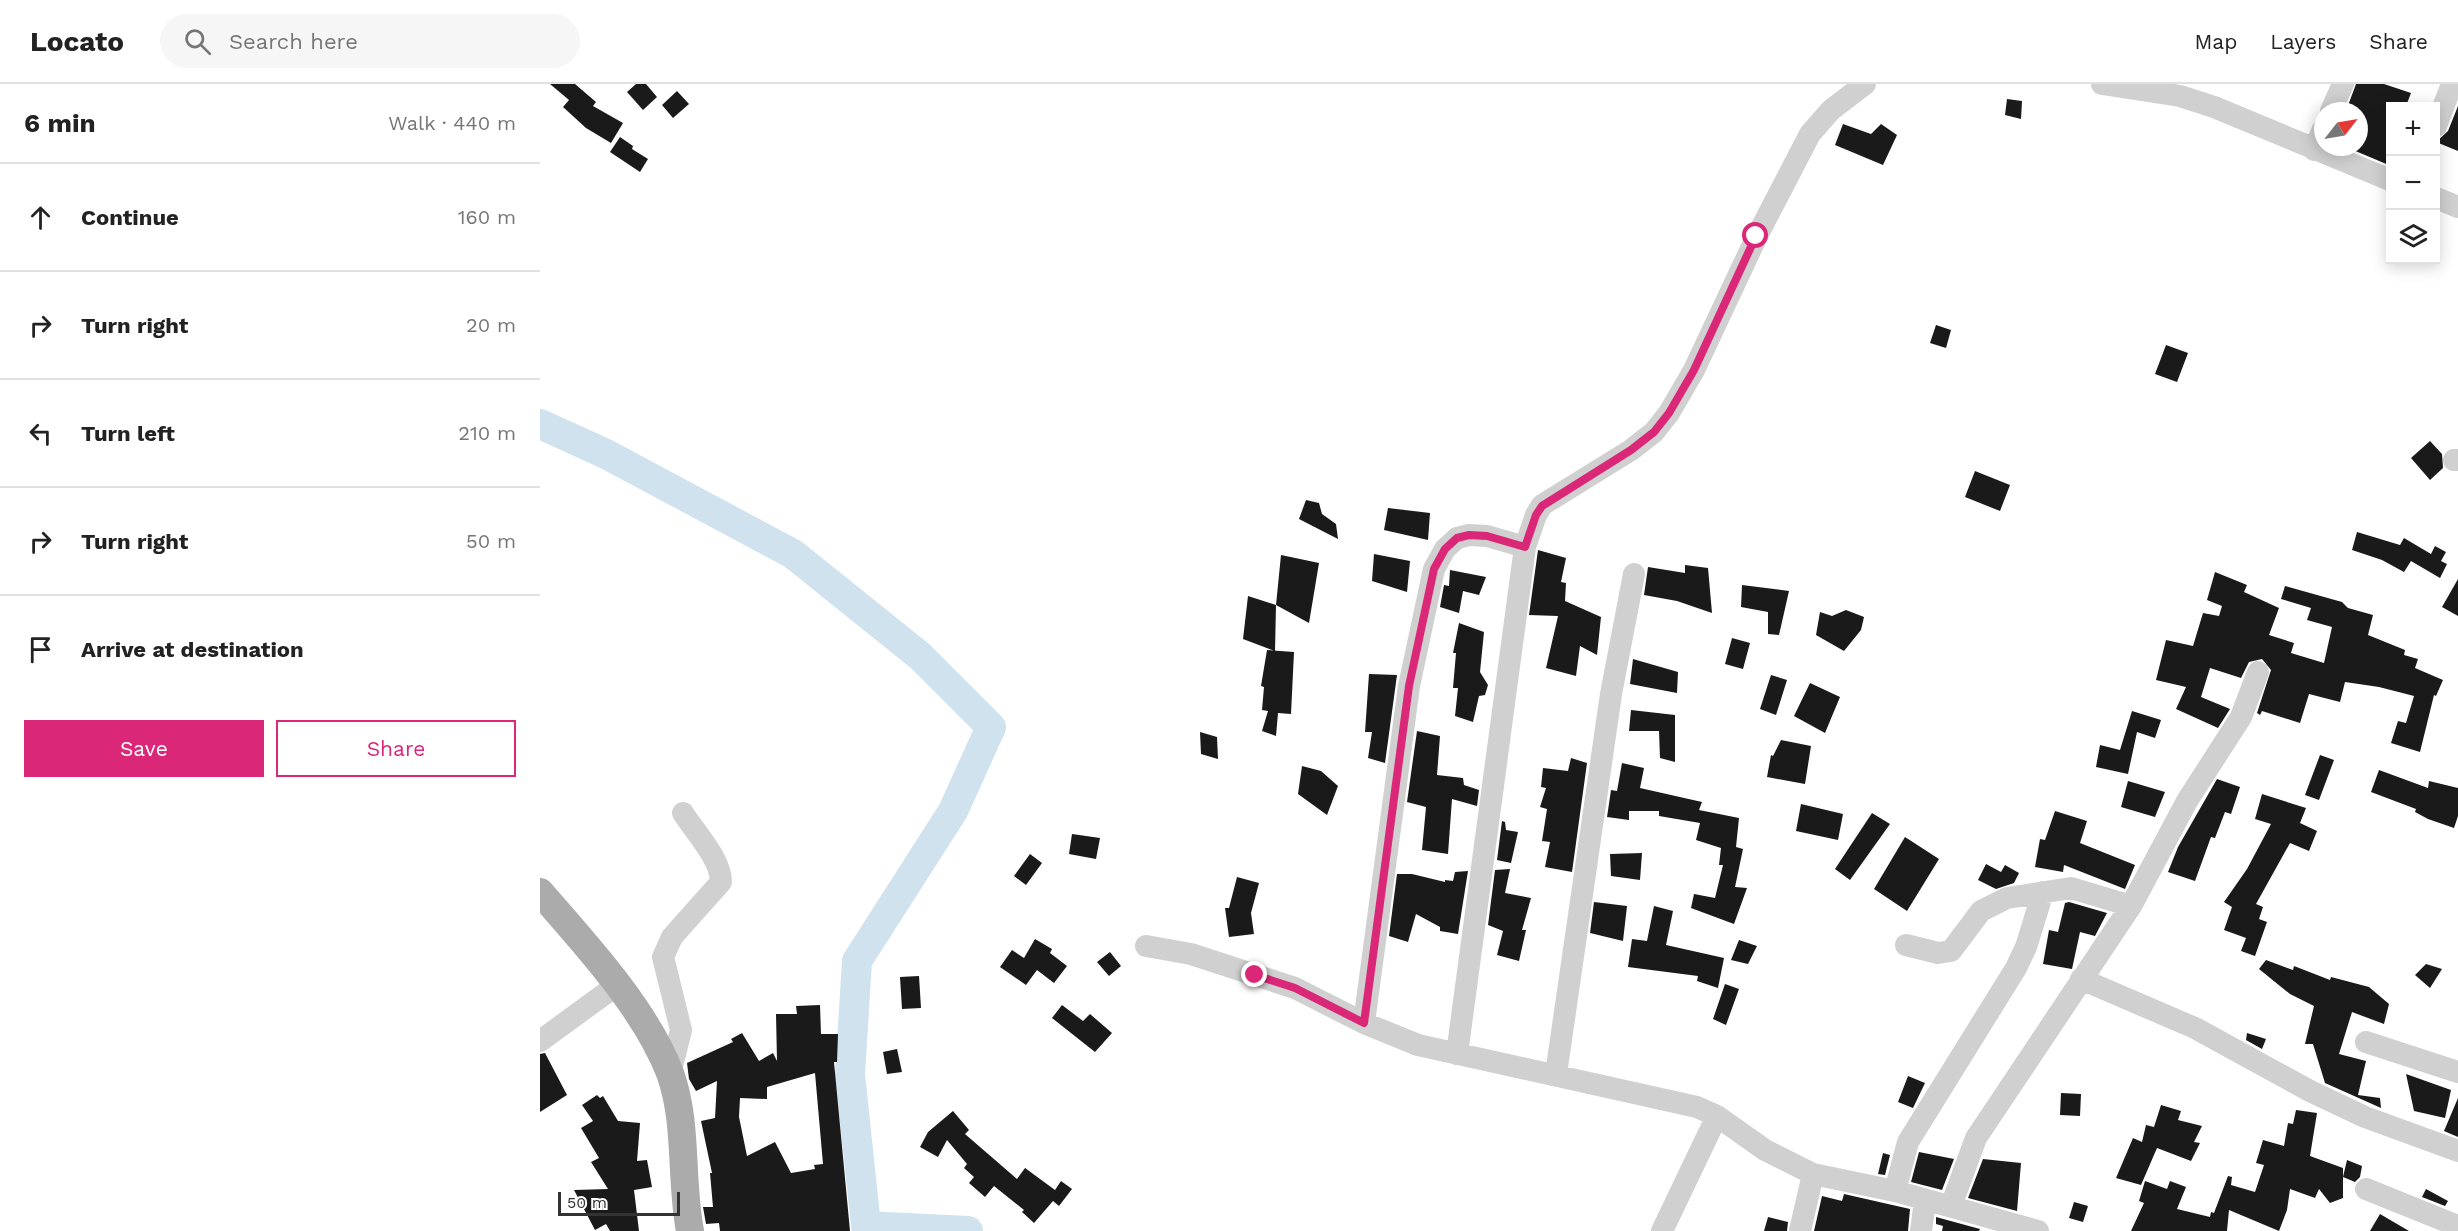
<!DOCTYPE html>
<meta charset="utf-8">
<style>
:root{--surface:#fff;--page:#f6f6f6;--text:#222;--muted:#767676;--line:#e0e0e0;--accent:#db2777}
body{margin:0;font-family:"Work Sans",sans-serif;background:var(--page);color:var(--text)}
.controls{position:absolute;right:18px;top:18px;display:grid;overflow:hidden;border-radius:0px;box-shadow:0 3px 15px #0003}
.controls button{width:54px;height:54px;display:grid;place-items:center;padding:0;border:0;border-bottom:2px solid var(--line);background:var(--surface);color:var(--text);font:30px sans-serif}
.compass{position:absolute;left:1774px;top:18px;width:54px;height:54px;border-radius:50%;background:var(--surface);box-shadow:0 3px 15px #0003;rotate:59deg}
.scale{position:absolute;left:18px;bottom:15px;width:122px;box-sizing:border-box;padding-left:6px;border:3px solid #333;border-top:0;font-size:16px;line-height:21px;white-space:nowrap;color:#333;-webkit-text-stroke:4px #fff;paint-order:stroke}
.stop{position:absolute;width:18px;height:18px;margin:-14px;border:4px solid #db2777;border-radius:50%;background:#fff}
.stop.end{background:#db2777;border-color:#fff;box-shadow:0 2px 6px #0008}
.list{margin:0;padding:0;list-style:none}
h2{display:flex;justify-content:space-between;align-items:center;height:78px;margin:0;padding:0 24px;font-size:26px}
h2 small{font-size:20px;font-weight:400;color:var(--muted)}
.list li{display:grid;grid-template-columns:39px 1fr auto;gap:18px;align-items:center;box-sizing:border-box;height:108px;padding:0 24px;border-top:2px solid var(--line)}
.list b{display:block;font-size:22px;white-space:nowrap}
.list em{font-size:20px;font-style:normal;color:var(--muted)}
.actions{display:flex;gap:12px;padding:18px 24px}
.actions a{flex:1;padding:14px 0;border:2px solid var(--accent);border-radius:0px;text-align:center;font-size:21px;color:var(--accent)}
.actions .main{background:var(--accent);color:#fff}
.icon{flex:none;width:33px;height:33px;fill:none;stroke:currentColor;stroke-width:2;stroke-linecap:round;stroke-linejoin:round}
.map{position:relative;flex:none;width:1918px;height:1147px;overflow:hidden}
header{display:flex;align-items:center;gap:36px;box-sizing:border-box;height:84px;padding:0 30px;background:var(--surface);border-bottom:2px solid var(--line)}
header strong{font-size:28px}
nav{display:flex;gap:33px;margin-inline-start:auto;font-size:21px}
.search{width:420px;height:54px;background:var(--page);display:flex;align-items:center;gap:15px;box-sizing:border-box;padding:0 21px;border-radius:33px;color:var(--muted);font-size:22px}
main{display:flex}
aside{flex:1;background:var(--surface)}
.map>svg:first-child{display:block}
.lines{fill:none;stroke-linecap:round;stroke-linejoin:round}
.river{stroke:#cfe2ee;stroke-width:30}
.building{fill:#1a1a1a;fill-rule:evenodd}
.minor{stroke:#d0d0d0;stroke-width:22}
.major{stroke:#ababab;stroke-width:28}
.route{stroke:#db2777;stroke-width:8}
</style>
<header>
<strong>Locato</strong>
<div class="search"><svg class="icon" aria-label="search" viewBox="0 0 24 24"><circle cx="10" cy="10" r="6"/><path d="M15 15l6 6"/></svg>Search here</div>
<nav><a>Map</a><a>Layers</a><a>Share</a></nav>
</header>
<main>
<aside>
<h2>6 min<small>Walk · 440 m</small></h2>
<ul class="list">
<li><svg class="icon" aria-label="ahead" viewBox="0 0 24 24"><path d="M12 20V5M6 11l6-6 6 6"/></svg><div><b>Continue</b></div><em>160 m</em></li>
<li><svg class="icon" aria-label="right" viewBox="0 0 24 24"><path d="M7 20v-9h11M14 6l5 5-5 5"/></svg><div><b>Turn right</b></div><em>20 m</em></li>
<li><svg class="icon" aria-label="left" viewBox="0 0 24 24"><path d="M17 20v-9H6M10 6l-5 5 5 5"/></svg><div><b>Turn left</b></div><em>210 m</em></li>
<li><svg class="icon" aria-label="right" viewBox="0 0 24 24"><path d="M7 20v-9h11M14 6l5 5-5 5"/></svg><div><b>Turn right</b></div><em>50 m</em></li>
<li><svg class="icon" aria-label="arrive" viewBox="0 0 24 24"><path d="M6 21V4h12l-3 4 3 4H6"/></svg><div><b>Arrive at destination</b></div></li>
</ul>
<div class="actions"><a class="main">Save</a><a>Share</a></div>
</aside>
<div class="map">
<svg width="1918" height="1147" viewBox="0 0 1918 1147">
<rect width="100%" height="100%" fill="#fff"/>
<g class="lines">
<path class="river" d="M0,340l66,30 187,100 127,102 71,71 -38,84 -96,150 -7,113 16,152 102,5"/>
</g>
<path class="building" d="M10,0h25l21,18 -3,4 30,17 -12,20 -25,-15 -23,-21 6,-7z
M96,0h10l11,13 -14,13 -16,-18z
M1816,0h28l27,9 -5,13h-15v60l-45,-19h13v-36h-13z
M137,7l12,13 -16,14 -11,-13z
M1467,15l15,2 -1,18 -16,-4z
M1918,22v45l-22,-9 12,-11z
M1303,40l28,10 10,-10 16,11 -14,30 -48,-20z
M80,53l13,9 -1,3 16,10 -8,13 -30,-20z
M1396,241l15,5 -5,18 -16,-5z
M1626,261l22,8 -11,29 -22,-8z
M1890,357l12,13 1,14 -13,12 -19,-22z
M1435,387l35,14 -10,26 -35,-14z
M766,416l13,3 3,11 14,10 2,15 -39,-20z
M848,424l42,5 -2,27 -44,-10z
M1817,448l43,13 4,-7 27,16 4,-8 11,6 -5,9 6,3 -7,14 -29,-17 -7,11 -22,-12 -30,-10z
M998,466l28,8 -5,24 5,1 -1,18 36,16 -4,38 -17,-9 -4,30 -30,-8 12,-52 -29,-1z
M834,470l36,7 -3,31 -35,-11z
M741,471l38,8 -10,60 -33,-18z
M1145,481l23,3 4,45 -35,-12 -33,-6 4,-28 37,6z
M910,486l36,7 -7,18 -16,-4 -4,22 -19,-6 4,-22 5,1z
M1675,488l32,13 -3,7 35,16 -10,27 25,8 -3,10 33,10 8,-36 -25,-7 4,-12 -30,-9 4,-13 57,16 6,6 25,7 -5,20 37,15 -1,5 14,4 -3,9 28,12 -7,16 -2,-1 -14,57 -29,-9 7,-22 8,2 8,-27 -35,-9 -34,-5 -5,20 -31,-8 -9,29 -38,-12 -2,4 -3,-2 14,-43 -9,-11 -13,3 -8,16 -31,-10 -9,29 29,12 -12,19 -42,-19 10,-22 -30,-7 10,-40 27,6 10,-33 16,3 3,-10 -15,-6z
M1918,495v37l-16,-9z
M1202,501l47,6 -10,44 -11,-1v-22l-27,-5z
M708,512l28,9 -1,46 -32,-12z
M1306,526l18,7 -3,13 -17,21 -28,-16 4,-23 12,4z
M919,539l25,9 -4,40 8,13 -3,10 -6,1 -6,26 -18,-6 3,-28h-5l3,-35h-3z
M1192,554l18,5 -7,26 -18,-5z
M727,566l27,2 -3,62 -13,-1 -2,23 -14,-5 6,-20 -6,-1 2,-23 -3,-1z
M1093,575l45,13 -1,21 -47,-9z
M829,590l28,1 -12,88 -17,-5 4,-26h-7z
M1231,591l16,5 -11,35 -16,-6z
M1270,599l30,14 -15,36 -31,-17z
M1091,626l44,5v47l-15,-4 -1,-27h-30z
M1592,627l29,9 -6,18 -18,-6 -9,42 -32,-7 4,-22 20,5z
M877,647l23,5 -3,39 26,3 1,7 15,5 -2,16 -25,-7 -4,55 -26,-4 4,-43 -19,-5z
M660,648l17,5 1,22 -17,-5z
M1241,656l30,6 -6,38 -38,-7 4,-22 2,1z
M1780,671l14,5 -15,40 -14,-5z
M1031,674l16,5 -15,109 -27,-5 5,-25 -8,-1 5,-32 -7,-2 6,-19 -5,-1 2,-19 25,3z
M1082,679l22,5 -4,20 62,14 -3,8 40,8 -3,29 7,2 -8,38 12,1 -13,36 -43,-16 3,-14 21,4 8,-33h-4l2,-17 -25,-8 4,-17 -41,-7v-5h-30v9l-22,-3 4,-27 6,1z
M762,682l19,5 17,15 -11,29 -29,-21z
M1839,686l49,18 1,-7 29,7v28l-4,12 -26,-9 -13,-7 1,-3 -45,-17z
M1677,695l23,8 -9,27 -6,-2 -10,26 -4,-1 -16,44 -27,-9 10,-25z
M1588,697l37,11 -10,25 -34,-10z
M1722,710l44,14 -6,15 17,8 -8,20 -19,-8 -34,61 7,3 -4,12 8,3 -12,34 -14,-5 5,-13 -22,-8 8,-23 -8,-5 23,-33 24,-45 -16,-5z
M1261,720l42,10 -5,26 -42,-9z
M1515,727l32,10 -7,22 55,22 -10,24 -61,-24 -1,7 -28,-5 5,-28 5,1z
M1332,729l18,11 -40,56 -15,-11z
M962,737l3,1 1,8 12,2 -7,31 -14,-3z
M532,750l28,4 -4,21 -27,-5z
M1365,753l34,22 -32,52 -33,-22z
M1102,769l-2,27 -29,-4 -1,-22z
M490,770l12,9 -16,22 -12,-9z
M1446,780l15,8 4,-7 14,8 -5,10 -18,6 -18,-9z
M970,785l-5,24 26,5 -9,32h4l-7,31 -22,-6 6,-24 -15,-6 7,-55z
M928,787l-10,63 -18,-3v-4l-24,-13 -8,28 -19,-6 8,-62h15l33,8v-2l8,1 2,-9z
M697,793l22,6 -8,30 3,21 -25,3 -4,-29h4z
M1054,818l33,4 -4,35 -33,-8z
M1529,818l38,11 -12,23 -15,-4 -8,37 -29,-5 6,-34 9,2 7,-29z
M1114,822l19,5 -7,34 58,13 -6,30 -21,-7 1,-5 -70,-9 4,-28 15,2z
M495,855l17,10 -2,4 17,13 -13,17 -17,-13 -11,15 -26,-18 12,-17 12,8z
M1199,856l18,6 -9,18 -17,-4z
M570,868l11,14 -12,10 -12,-14z
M1726,876l27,10 1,-4 36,14 1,-3 38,10 20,17 -5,20 -32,-12 -13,42 27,7 -8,34 22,3 1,10 -56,-25 -12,-39h-8l9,-38 -24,-12 -31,-25z
M1886,880l16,5 -12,19 -15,-13z
M379,892l2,32 -19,1 -2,-32z
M1185,900l14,5 -13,36 -13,-6z
M280,921l1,29h17l-1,28h-3l16,169h-130l-1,-8 -13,1 -3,-17h10l-3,-34h2l-11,-52 14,-3 2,-37 -21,10 -7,-12 -2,-16 46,-21 -2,-3 11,-6 17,28 14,-8 4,8 -1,-47h21l-1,-8zM275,989l8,91 -9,1 1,4 -24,4 -16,-31 -28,14 -8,-39 1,-19 27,1v-12z
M522,921l21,16 7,-7 22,19 -17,19 -43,-34z
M1707,949l19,6 -4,10 -16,-9z
M357,965l5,23 -15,2 -4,-22z
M5,969l22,42 -27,17v-58z
M1866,990l45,16 -6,28 -31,-7z
M1368,992l17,7 -12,25 -15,-6z
M1521,1009l20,1 -1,22 -20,-1z
M57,1011l3,3 3,-2 15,25 22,2 -3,38 10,-1 5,27 -18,3 5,41h-29l-4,-7 -11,6 -21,-40 34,-1 -17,-27 8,-4 -18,-30 12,-7 -11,-16z
M1918,1014v39l-14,-6z
M1621,1021l20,6 -3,9 24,6 -8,16 6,1 -9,18 -34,-13 -16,37 -25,-7 17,-40 9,4 4,-17 8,2z
M1756,1026l21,3 -7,43 33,12v30l-13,5 -11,-14 -4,9 -25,-9 -3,21 -8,21 -50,-21 -2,21h-96l13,-28 -5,-2 6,-20 22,8 3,-8 16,6 -9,22 33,8 1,-5 3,1 14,-37 4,1 -1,8 24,7 9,-27 -8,-2 7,-23 21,6 4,-23 5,1z
M413,1027l16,19 -4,4 52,45 8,-11 30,22 6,-9 11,8 -13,17 -6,-5 -19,22 -12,-11 2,-2 -30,-24 -9,11 -16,-14 5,-6 -10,-9 3,-4 -20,-24 -9,17 -18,-10 8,-15z
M1379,1068l35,7 -12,31 -31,-8z
M1343,1069l7,2 -5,20 -7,-1z
M1443,1075l38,4 -4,48 -49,-13z
M1807,1076l15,6 -2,11 -5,5 -12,-5z
M1886,1105l22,12 -3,5 -23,-9z
M1304,1110l66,15 -2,22h-94l8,-35 20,5z
M1534,1118l14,4 -5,16 -14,-4z
M1840,1130l29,17h-39z
M1228,1133l20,5 -1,9h-23z
M1396,1133l44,12 -1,2h-37l1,-5 -7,-2z"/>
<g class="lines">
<path class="minor" d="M1562,0l78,12 34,11 176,73
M1791,27l12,-27
M1896,42l16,-42
M1774,66l9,-21
M1896,114l22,9
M1914,376h4
M1366,861l32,8 13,-2 30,-40 26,-13 64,-10 60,18
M606,862l45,8 104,34 69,35 54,22 279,62 20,9 48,34 48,24 82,17 143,40
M1541,895l114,49 115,63 55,26 93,34
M824,939l45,-337 25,-117 11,-20 12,-11 12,-3 18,1 38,11
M0,957l77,-56
M1826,958l92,30
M917,970l68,-507 11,-32 6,-10 89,-55 23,-18 15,-19 25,-43 63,-134 53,-102 21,-24 34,-26
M130,990l11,-44 -18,-73 9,-20 49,-55c0,-23 -26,-50 -38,-69
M1016,990l55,-380 23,-120
M1826,1105l92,37
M1355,1107l13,-49 108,-174 10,-21 17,-55
M1411,1122l25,-68 155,-232 56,-105 54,-84 17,-45
M1122,1147l55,-115
M1260,1147l13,-57
M1381,1147l4,-31"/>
<path class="major" d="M0,808c45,52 105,116 130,181 18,50 10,106 20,158"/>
</g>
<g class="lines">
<path class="route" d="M715,891l40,13 69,35 45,-337 25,-117 11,-20 12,-11 12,-3 18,1 38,11 11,-32 6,-9 89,-56 23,-18 15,-19 25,-43 62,-134"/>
</g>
</svg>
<div class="controls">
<button>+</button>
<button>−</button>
<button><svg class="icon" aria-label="layers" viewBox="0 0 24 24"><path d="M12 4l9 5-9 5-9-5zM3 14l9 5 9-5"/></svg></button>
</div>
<svg class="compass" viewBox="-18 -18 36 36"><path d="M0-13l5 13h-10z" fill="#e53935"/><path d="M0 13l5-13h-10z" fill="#767676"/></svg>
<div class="scale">50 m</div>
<div class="stop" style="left:1216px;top:152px"></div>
<div class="stop end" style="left:715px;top:891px"></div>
</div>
</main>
